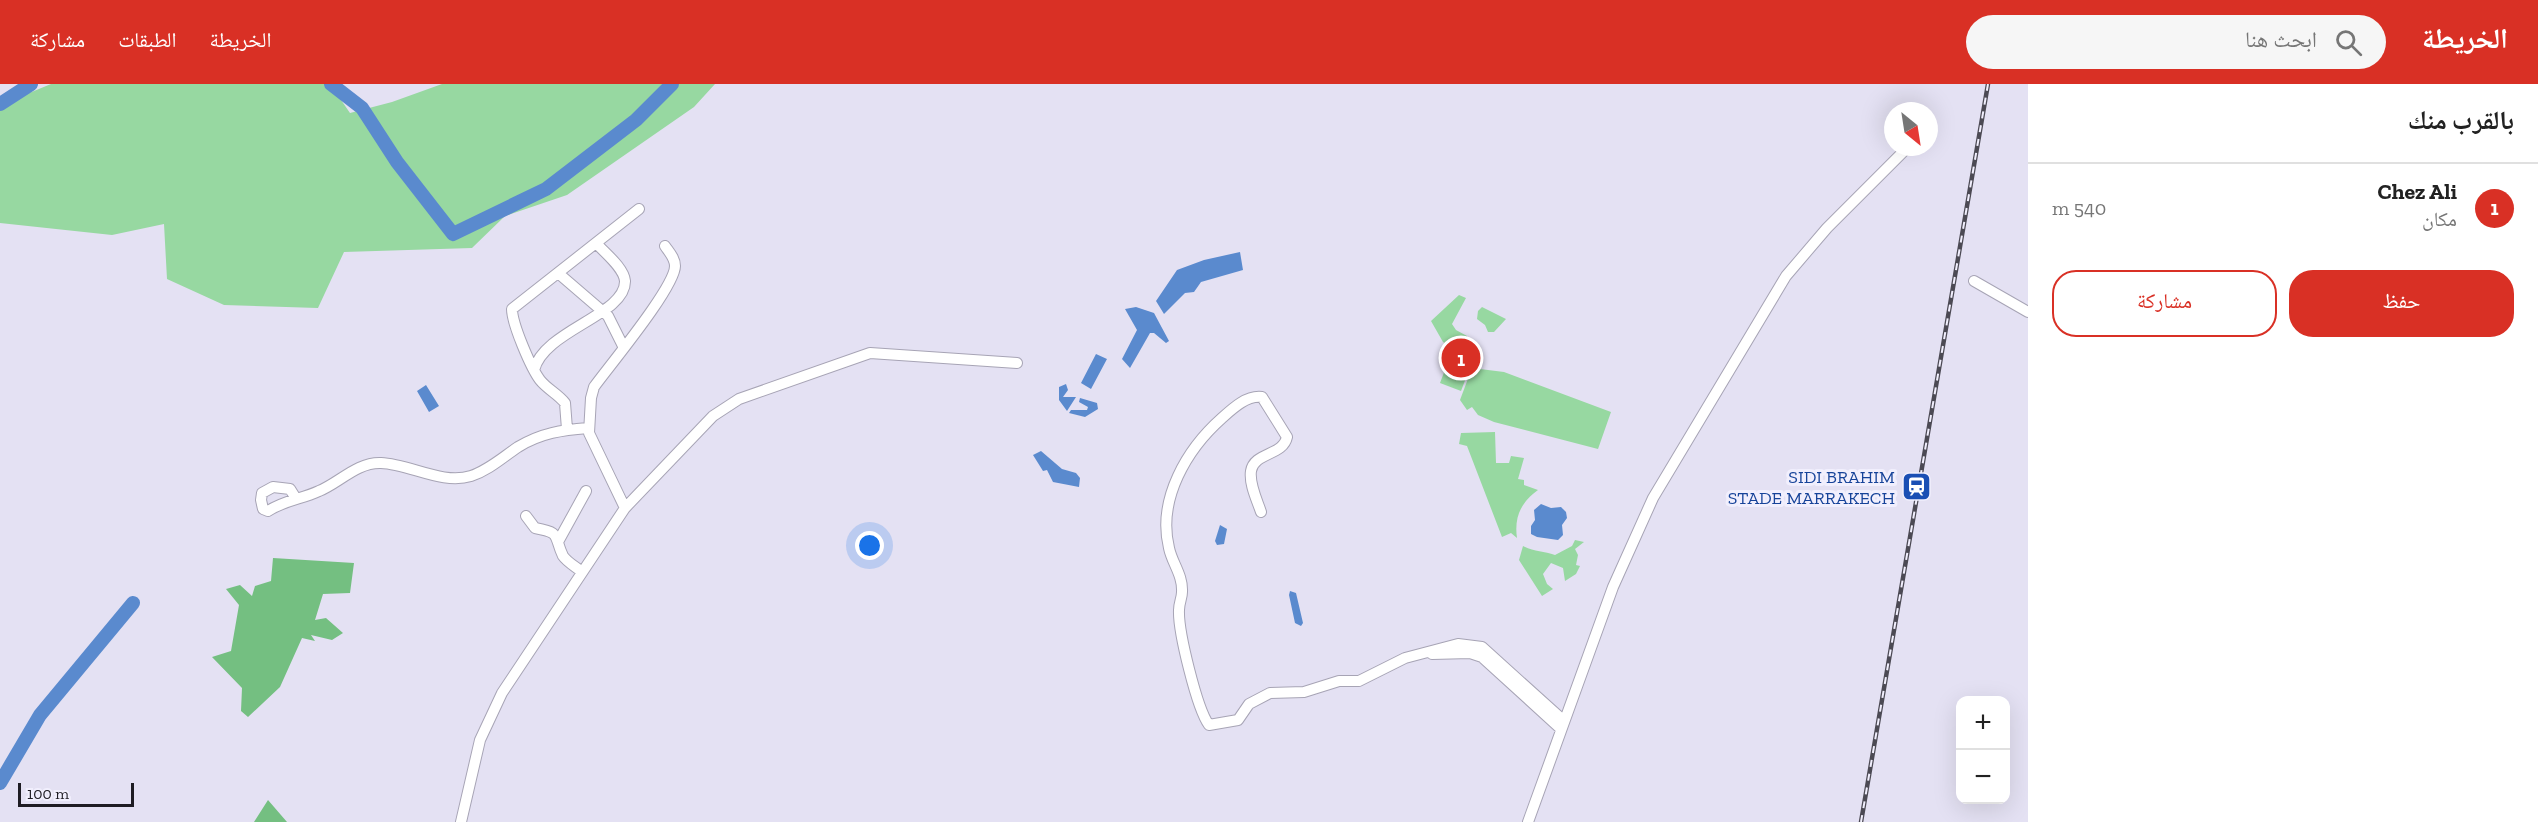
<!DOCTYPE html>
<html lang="ar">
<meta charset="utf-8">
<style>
:root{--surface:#fff;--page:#f6f6f6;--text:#222;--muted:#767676;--line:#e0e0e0;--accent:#d93025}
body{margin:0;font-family:"Zilla Slab","Noto Naskh Arabic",serif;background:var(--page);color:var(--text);direction:rtl}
.controls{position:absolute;right:18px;bottom:18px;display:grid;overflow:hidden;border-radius:12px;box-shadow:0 6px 24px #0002}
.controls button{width:54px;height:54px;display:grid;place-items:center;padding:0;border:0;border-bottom:2px solid var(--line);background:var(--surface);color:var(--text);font:30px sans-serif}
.compass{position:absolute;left:1884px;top:18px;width:54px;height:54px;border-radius:50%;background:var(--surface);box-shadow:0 6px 24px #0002;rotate:150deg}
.scale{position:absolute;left:18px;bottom:15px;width:116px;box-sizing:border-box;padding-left:6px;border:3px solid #1e1c23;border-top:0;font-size:16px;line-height:21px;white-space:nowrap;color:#1e1c23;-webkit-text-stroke:4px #f1effd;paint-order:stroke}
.you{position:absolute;left:870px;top:462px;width:21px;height:21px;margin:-15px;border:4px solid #fff;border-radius:50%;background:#1a73e8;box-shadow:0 0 0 9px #1a73e833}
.badge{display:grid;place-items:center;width:39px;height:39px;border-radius:50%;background:var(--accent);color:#fff;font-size:20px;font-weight:700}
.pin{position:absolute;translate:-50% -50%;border:3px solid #fff;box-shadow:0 2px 6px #0006}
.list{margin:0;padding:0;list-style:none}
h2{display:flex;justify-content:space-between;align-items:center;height:78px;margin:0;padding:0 24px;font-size:26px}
h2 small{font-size:20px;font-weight:400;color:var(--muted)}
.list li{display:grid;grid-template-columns:39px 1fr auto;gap:18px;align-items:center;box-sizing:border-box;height:90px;padding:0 24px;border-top:2px solid var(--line)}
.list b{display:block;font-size:22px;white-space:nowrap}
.list p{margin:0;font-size:20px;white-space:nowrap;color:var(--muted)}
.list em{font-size:20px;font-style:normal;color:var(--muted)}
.actions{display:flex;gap:12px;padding:18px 24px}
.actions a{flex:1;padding:14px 0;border:2px solid var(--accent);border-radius:24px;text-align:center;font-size:21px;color:var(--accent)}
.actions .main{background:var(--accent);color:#fff}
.icon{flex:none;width:33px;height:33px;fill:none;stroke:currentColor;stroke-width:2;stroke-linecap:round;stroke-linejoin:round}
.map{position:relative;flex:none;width:2028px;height:738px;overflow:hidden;direction:ltr}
header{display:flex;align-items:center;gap:36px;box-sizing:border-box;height:84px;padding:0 30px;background:var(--accent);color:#fff}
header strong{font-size:28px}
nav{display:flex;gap:33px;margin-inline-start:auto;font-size:21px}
.search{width:420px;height:54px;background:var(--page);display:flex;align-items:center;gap:15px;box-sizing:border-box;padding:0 21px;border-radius:33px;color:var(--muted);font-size:22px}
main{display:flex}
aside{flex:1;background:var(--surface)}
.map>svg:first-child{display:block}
.green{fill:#97d8a1}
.forest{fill:#74bf81}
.water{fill:#5a8ace}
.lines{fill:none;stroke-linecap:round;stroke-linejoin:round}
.river{stroke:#5a8ace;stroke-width:14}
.minor-casing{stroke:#a7a4b5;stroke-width:12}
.minor{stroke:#fff;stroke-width:10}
.rail-casing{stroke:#4c4a54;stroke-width:4.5}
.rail{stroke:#f1effd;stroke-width:2;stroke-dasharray:7;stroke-linecap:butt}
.labels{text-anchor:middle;stroke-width:6;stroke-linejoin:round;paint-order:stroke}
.transit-label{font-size:18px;fill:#164399;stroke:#f1effd;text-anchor:end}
</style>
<header>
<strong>الخريطة</strong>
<div class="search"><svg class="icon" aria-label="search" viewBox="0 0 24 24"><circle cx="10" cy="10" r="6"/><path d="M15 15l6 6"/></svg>ابحث هنا</div>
<nav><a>الخريطة</a><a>الطبقات</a><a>مشاركة</a></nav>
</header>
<main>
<aside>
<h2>بالقرب منك<small></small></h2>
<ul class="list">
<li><span class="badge">1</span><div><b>Chez Ali</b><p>مكان</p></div><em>540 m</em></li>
</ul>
<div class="actions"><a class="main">حفظ</a><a>مشاركة</a></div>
</aside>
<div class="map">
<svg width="2028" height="738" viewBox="0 0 2028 738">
<rect width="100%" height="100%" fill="#e4e1f3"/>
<path class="green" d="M51,0h279l20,29 42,-11 50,-18h273l-21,23 -127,88 -62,21 -33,32 -128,4 -26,56 -94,-3 -57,-26 -3,-55 -52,11 -112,-12v-118z
M1459,211l7,3 -14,26 4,6 11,6 -1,20 -23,-14 -12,-21z
M1482,223l24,12 -12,13h-6l-3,-7 -8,-6 1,-8z
M1448,278l21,8 -8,21 -21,-8z
M1472,284l32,4 107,40 -13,37 -104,-27 -16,-7 -6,-8 -5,3 -7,-10z
M1495,348l1,31h13l2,-7 13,2 -6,21 6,1v5l14,5c-17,12 -24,27 -21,48l-6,-5 -9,4 -35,-91 -8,-2 2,-11z
M1575,456l9,2 -9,7 3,6 -2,10 4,1 -4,8 -11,7 -2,-13 -12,-5 -8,11 4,10 6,5 -11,7 -23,-36 4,-14c11,6 21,5 32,9l17,-9z"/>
<path class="forest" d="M273,474l81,5 -4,30 -27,1 -8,26 11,-2 17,15 -11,7 -21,-5 4,6 -13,-3 -22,49 -32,30 -7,-6 1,-23 -30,-31 19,-6 8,-46 -13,-16 14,-4 12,11 3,-10 16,-5z
M268,716l19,22h-33z"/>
<path class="water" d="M1240,168l3,18 -42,12 -7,10 -9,1 -21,21 -8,-13 21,-31 27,-10z
M1136,223l18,6 15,28 -3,2 -12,-10h-4l-20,35 -8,-9 15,-29 -12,-21z
M1096,270l11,5 -16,30 -10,-6z
M1066,300l2,6 -5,7h13l-9,14 -8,-11v-13z
M426,301l13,21 -10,6 -12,-21z
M1080,314l17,5 1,6 -13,8 -16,-4 2,-3h16l1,-3 -9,-5z
M1041,367l21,18 14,4 4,5 -1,9 -26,-5 -6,-12 -4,1 -10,-16z
M1541,420l10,4 10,-1 5,5 1,6 -5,7 1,10 -5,5 -21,-3 -6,-3v-8l4,-6 -1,-10z
M1220,441l7,4 -3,15 -7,1 -2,-4z
M1290,507l6,2 7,30 -2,3 -6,-3 -6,-28z"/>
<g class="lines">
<path class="river" d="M331,0l31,24 35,54 56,72 93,-45 90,-69 36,-36
M0,20l31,-20
M0,699l40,-68 93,-112"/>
<defs>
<path id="minor" d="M558,189l50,43 15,30
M1974,197l54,31
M534,286c10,-40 92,-55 91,-89 -1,-13 -20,-28 -28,-37
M567,345l-2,-26c-7,-9 -18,-14 -25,-23 -9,-12 -28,-56 -28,-71l127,-100
M295,413l-5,-8 -17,-2 -11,6 -1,7 2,9 5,2c17,-11 34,-12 51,-20 20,-8 38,-29 62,-28 29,1 61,22 90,13 18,-6 32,-19 47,-29 23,-14 44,-17 70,-19
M625,424l-36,-75 2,-35 3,-11c16,-22 81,-100 81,-121 0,-8 -6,-14 -10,-20
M1261,428c-4,-12 -12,-28 -10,-41 3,-19 32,-15 36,-34l-25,-40c-15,-2 -29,11 -40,21 -35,31 -65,81 -53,130 3,15 14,27 13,44 0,6 -3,11 -3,18 -1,21 18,99 30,115l29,-5 11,-16 21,-11 34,-1 35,-11h20l46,-23 53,-14 24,3 82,74
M526,432l9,12c27,5 18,7 28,28 4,6 13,11 19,16
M559,456l27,-49
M1432,570l38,-1 12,4 79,72
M461,738l19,-82 22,-47 123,-185 88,-92 26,-17 131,-46 147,10
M1528,738l85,-235 40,-89 133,-222 41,-48 81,-81"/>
</defs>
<use href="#minor" class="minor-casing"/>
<use href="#minor" class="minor"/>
<defs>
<path id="rail" d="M1861,738l127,-738"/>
</defs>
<use href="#rail" class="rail-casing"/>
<use href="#rail" class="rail"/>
</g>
<defs>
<symbol id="station-square" viewBox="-11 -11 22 22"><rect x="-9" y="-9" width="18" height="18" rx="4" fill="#1a4fb4" stroke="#f1effd"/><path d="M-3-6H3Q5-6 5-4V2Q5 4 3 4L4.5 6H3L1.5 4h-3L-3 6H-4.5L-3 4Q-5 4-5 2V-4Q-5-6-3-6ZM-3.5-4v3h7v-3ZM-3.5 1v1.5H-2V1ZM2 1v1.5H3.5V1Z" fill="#fff"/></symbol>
</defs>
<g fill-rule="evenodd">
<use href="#station-square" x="1900" y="386" width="33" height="33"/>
</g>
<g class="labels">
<g class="transit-label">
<text x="1895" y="399">SIDI BRAHIM<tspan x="1895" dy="21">STADE MARRAKECH</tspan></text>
</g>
</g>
</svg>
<div class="controls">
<button>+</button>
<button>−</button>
</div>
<svg class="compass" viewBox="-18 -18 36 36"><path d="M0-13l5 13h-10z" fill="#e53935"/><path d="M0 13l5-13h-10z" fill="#767676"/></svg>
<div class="scale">100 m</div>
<div class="you"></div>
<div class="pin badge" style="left:1461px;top:274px">1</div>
</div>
</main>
